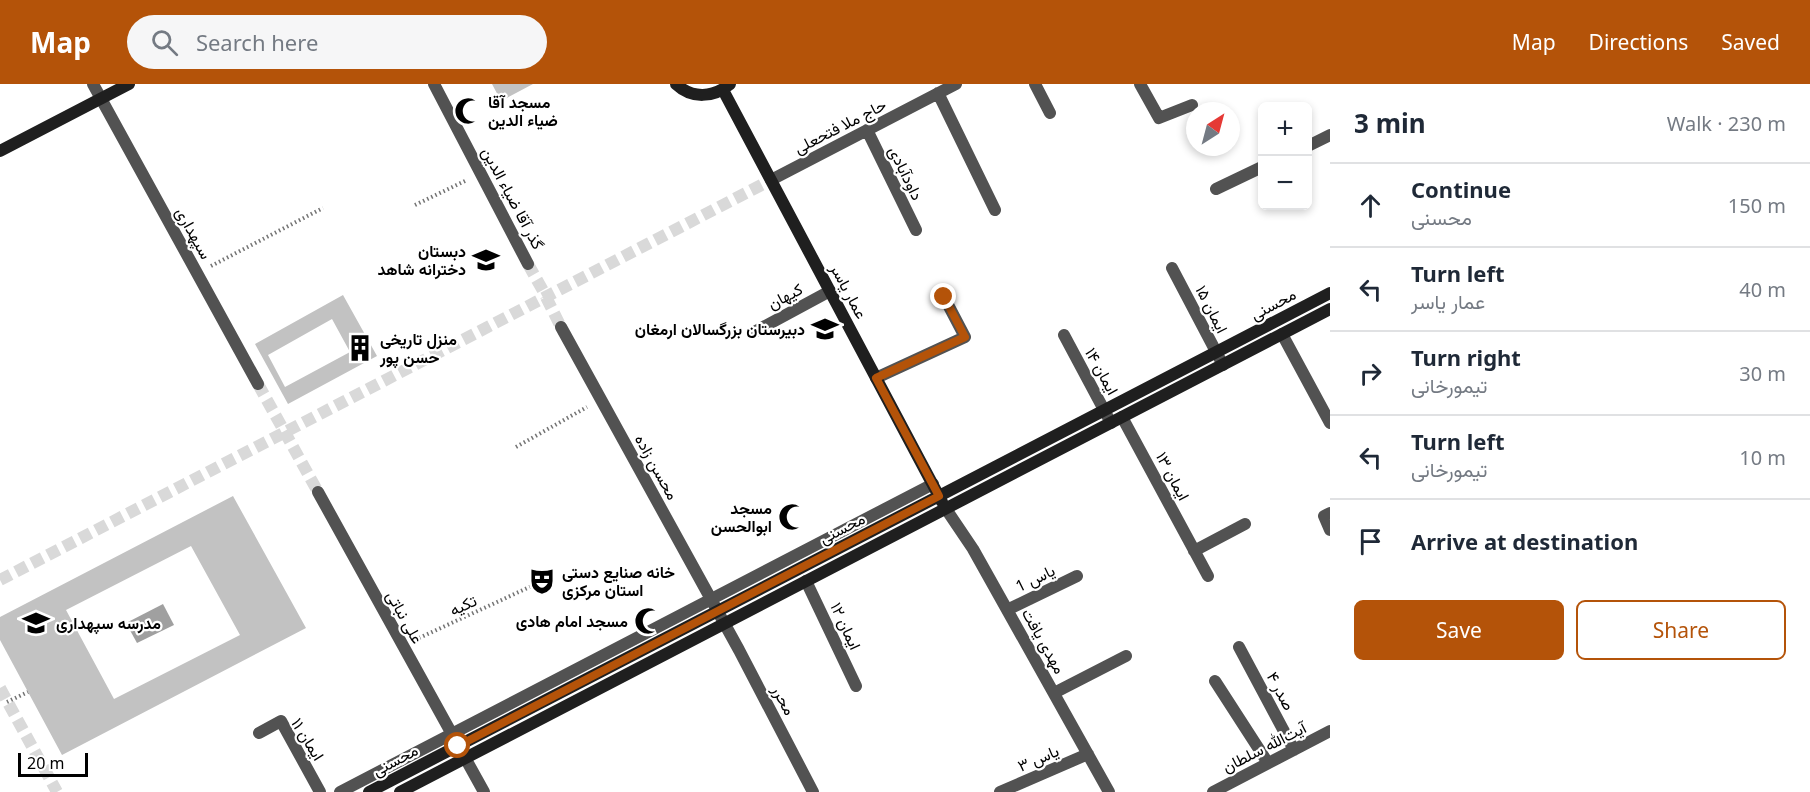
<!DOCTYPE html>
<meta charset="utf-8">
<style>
:root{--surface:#fff;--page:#f6f6f7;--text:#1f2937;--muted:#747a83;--line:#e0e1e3;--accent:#b45309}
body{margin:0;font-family:"Noto Sans",Vazirmatn,sans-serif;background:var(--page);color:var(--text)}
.controls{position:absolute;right:18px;top:18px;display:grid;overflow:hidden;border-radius:9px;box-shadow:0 3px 9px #0003}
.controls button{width:54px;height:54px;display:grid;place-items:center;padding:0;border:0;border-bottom:2px solid var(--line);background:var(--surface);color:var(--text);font:30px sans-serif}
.compass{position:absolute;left:1186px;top:18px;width:54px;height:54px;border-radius:50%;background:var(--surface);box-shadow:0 3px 9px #0003;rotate:36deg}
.scale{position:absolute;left:18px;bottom:15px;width:70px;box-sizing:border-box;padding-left:6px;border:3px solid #000;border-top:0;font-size:16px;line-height:21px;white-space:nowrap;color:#000;-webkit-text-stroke:4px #fff;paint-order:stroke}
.stop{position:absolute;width:18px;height:18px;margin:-14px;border:4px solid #b45309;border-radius:50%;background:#fff}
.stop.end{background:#b45309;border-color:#fff;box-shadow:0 2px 6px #0008}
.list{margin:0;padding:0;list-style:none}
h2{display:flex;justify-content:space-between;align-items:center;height:78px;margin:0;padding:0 24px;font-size:26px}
h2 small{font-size:20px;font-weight:400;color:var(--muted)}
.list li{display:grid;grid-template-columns:39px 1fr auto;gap:18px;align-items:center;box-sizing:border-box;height:84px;padding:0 24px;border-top:2px solid var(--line)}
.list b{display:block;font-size:22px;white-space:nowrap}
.list p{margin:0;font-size:20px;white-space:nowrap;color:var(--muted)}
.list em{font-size:20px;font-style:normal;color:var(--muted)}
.actions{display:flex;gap:12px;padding:18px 24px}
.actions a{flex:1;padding:14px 0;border:2px solid var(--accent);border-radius:9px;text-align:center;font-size:21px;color:var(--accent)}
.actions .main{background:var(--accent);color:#fff}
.icon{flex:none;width:33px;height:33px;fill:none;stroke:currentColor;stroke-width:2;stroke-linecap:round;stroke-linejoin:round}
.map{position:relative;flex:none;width:1330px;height:708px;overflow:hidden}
header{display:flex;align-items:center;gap:36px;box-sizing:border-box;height:84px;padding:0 30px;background:var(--accent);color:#fff}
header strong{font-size:28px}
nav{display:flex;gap:33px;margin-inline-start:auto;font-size:21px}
.search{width:420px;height:54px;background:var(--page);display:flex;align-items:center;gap:15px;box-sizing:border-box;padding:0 21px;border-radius:33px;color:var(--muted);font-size:22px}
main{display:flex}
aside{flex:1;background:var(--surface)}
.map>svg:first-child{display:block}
.water{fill:#a0a0a0}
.building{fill:#c2c2c2;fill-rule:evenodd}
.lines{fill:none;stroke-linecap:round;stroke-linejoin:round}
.street-tunnel{stroke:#d9d9d9;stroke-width:12;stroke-dasharray:12 6;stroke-linecap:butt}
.path{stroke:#747474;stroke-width:4;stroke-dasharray:1.5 3;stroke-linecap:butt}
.street{stroke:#525252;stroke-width:12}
.secondary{stroke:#1f1f1f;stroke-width:12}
.route{stroke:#b45309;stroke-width:8}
.labels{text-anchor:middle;stroke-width:4.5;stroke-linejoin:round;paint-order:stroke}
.poi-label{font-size:16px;font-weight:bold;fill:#000;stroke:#fff;text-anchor:start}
.street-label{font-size:16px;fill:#000;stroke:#fff}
</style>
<header>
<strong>Map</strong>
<div class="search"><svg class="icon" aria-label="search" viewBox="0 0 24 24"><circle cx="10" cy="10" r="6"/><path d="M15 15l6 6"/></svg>Search here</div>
<nav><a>Map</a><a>Directions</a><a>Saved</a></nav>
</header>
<main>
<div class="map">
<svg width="1330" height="708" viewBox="0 0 1330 708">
<rect width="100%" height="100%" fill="#fff"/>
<path class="water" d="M163,520l11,21 -37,18 -11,-20z"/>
<path class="building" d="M492,0h41l-32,17z
M343,211l34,61 -89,48 -33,-60zM332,235l18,33 -65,35 -17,-32z
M233,412l73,132 -244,127 -62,-115v-23zM191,462l49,89 -126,64 -48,-89z"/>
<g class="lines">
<path class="street-tunnel" d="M528,180l18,32
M546,213l15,30
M258,300l60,108
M0,496l771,-400
M0,604l57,104"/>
<path class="path" d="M415,121l52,-25
M211,182l112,-58
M516,363l71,-40
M419,554l115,-53
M7,618l21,-10"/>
<path class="street" d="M93,0l165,300
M434,0l94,180
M1035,0l15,29
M1140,0l19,34 33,-13
M938,9l57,117
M867,46l49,100
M1308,62l22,-11
M771,96l185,-96
M1216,105l46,-22
M1172,184l51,97
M561,243l178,323 74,142
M756,247l74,-40
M1282,250l48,89
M1064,251l47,88
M876,294l89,-41 -21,-40
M1122,333l86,159
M318,408l166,300
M946,425l27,40 136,243
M1330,429l-6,3 6,14
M1194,467l51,-27
M806,497l50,105
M1007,526l70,-34
M1239,563l55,103
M1215,597l53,82
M1054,609l72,-37
M259,649l22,-12 39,71
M340,708l593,-308
M1000,708l88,-38
M1213,708l117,-61"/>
<path class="secondary" d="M676,0c16,15 37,14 54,0
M723,6l219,412
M0,67l129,-67
M369,708l961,-499
M400,708l930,-483"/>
</g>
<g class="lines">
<path class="route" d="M458,662l481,-250 -63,-118 89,-41 -21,-40"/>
</g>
<defs>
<symbol id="mosque-bare" viewBox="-9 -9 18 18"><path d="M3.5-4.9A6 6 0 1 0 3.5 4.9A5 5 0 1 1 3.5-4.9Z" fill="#000" stroke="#fff" stroke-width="2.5" paint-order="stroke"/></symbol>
<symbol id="school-bare" viewBox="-9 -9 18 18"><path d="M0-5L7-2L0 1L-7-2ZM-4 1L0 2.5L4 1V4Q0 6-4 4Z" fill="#000" stroke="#fff" stroke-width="2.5" paint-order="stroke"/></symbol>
<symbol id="building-bare" viewBox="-9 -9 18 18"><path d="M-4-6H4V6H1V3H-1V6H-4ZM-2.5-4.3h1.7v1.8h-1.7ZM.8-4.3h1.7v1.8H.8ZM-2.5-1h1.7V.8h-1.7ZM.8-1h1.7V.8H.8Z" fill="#000" stroke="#fff" stroke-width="2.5" paint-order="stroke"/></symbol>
<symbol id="theatre-bare" viewBox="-9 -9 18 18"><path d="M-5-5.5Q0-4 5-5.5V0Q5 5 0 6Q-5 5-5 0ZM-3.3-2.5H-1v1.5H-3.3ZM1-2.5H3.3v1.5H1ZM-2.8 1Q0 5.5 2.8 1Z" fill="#000" stroke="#fff" stroke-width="2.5" paint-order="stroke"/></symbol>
<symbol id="university-bare" viewBox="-9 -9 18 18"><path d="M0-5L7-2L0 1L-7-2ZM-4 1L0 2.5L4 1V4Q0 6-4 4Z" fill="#000" stroke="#fff" stroke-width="2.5" paint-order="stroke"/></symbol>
</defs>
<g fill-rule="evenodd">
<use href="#mosque-bare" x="449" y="8" width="38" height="38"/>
<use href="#school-bare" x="467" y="157" width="38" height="38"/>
<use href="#school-bare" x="806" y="226" width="38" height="38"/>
<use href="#building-bare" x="341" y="245" width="38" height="38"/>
<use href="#mosque-bare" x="773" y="414" width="38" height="38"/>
<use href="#theatre-bare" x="523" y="478" width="38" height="38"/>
<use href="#mosque-bare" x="629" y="518" width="38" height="38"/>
<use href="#university-bare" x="17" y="520" width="38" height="38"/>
</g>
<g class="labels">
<g class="poi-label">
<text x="488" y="24">مسجد آقا<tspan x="488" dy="18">ضیاء الدین</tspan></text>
<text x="466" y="173" text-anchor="end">دبستان<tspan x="466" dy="18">دخترانه شاهد</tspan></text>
<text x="805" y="251" text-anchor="end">دبیرستان بزرگسالان ارمغان</text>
<text x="380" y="261">منزل تاریخی<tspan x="380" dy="18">حسن پور</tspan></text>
<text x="772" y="430" text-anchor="end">مسجد<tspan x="772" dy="18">ابوالحسن</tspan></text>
<text x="562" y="494">خانه صنایع دستی<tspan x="562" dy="18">استان مرکزی</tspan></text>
<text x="628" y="543" text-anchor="end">مسجد امام هادی</text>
<text x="56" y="545">مدرسه سپهداری</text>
</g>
<g class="street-label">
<text transform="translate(840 42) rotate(-27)" y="6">حاج ملا فتحعلی</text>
<text transform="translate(906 89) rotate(64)" y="6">داودآبادی</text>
<text transform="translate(513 114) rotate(62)" y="6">گذر آقا ضیاء الدین</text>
<text transform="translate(194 149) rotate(61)" y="6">سپهداری</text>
<text transform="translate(849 207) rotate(62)" y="6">عمار یاسر</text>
<text transform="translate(785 212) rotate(-28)" y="6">کیهان</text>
<text transform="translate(1273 220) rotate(-28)" y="6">محسنی</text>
<text transform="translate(1212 225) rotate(63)" y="6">ایمان ۱۵</text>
<text transform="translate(1102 287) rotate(61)" y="6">ایمان ۱۴</text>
<text transform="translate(657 383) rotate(61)" y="6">محسن زاده</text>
<text transform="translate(1173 392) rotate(62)" y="6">ایمان ۱۳</text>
<text transform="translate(842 444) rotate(-27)" y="6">محسنی</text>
<text transform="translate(1035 494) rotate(-26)" y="6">یاس 1</text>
<text transform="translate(463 521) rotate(-25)" y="6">تکیه</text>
<text transform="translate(405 533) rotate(61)" y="6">علی نباتی</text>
<text transform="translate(846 542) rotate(65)" y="6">ایمان ۱۲</text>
<text transform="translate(1044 557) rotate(61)" y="6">مهدی یافت</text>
<text transform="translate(1281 607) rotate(62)" y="6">صدر ۴</text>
<text transform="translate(784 616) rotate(62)" y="6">محرر</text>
<text transform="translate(308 655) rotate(58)" y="6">ایمان ۱۱</text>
<text transform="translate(1264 663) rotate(-27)" y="6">آیت‌الله سلطان</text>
<text transform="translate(1038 674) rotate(-23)" y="6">یاس ۳</text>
<text transform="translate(395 676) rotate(-28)" y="6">محسنی</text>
</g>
</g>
</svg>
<div class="controls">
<button>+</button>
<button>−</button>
</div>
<svg class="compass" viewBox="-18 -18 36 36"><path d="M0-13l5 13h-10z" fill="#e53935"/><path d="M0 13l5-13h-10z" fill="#747a83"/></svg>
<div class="scale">20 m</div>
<div class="stop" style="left:458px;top:662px"></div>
<div class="stop end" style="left:944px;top:213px"></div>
</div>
<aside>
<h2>3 min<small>Walk · 230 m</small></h2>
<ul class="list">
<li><svg class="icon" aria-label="ahead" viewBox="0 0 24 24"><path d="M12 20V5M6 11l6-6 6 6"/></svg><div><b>Continue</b><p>محسنی</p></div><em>150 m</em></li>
<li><svg class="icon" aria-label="left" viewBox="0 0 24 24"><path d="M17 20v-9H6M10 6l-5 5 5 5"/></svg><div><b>Turn left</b><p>عمار یاسر</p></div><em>40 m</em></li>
<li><svg class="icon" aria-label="right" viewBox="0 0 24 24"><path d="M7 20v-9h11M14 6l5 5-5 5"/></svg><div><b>Turn right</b><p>تیمورخانی</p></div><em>30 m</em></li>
<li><svg class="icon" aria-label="left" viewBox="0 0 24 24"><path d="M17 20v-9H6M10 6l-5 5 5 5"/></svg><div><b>Turn left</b><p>تیمورخانی</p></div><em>10 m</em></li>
<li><svg class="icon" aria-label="arrive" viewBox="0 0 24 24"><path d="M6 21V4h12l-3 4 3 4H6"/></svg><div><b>Arrive at destination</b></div></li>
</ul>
<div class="actions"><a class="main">Save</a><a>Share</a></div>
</aside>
</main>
